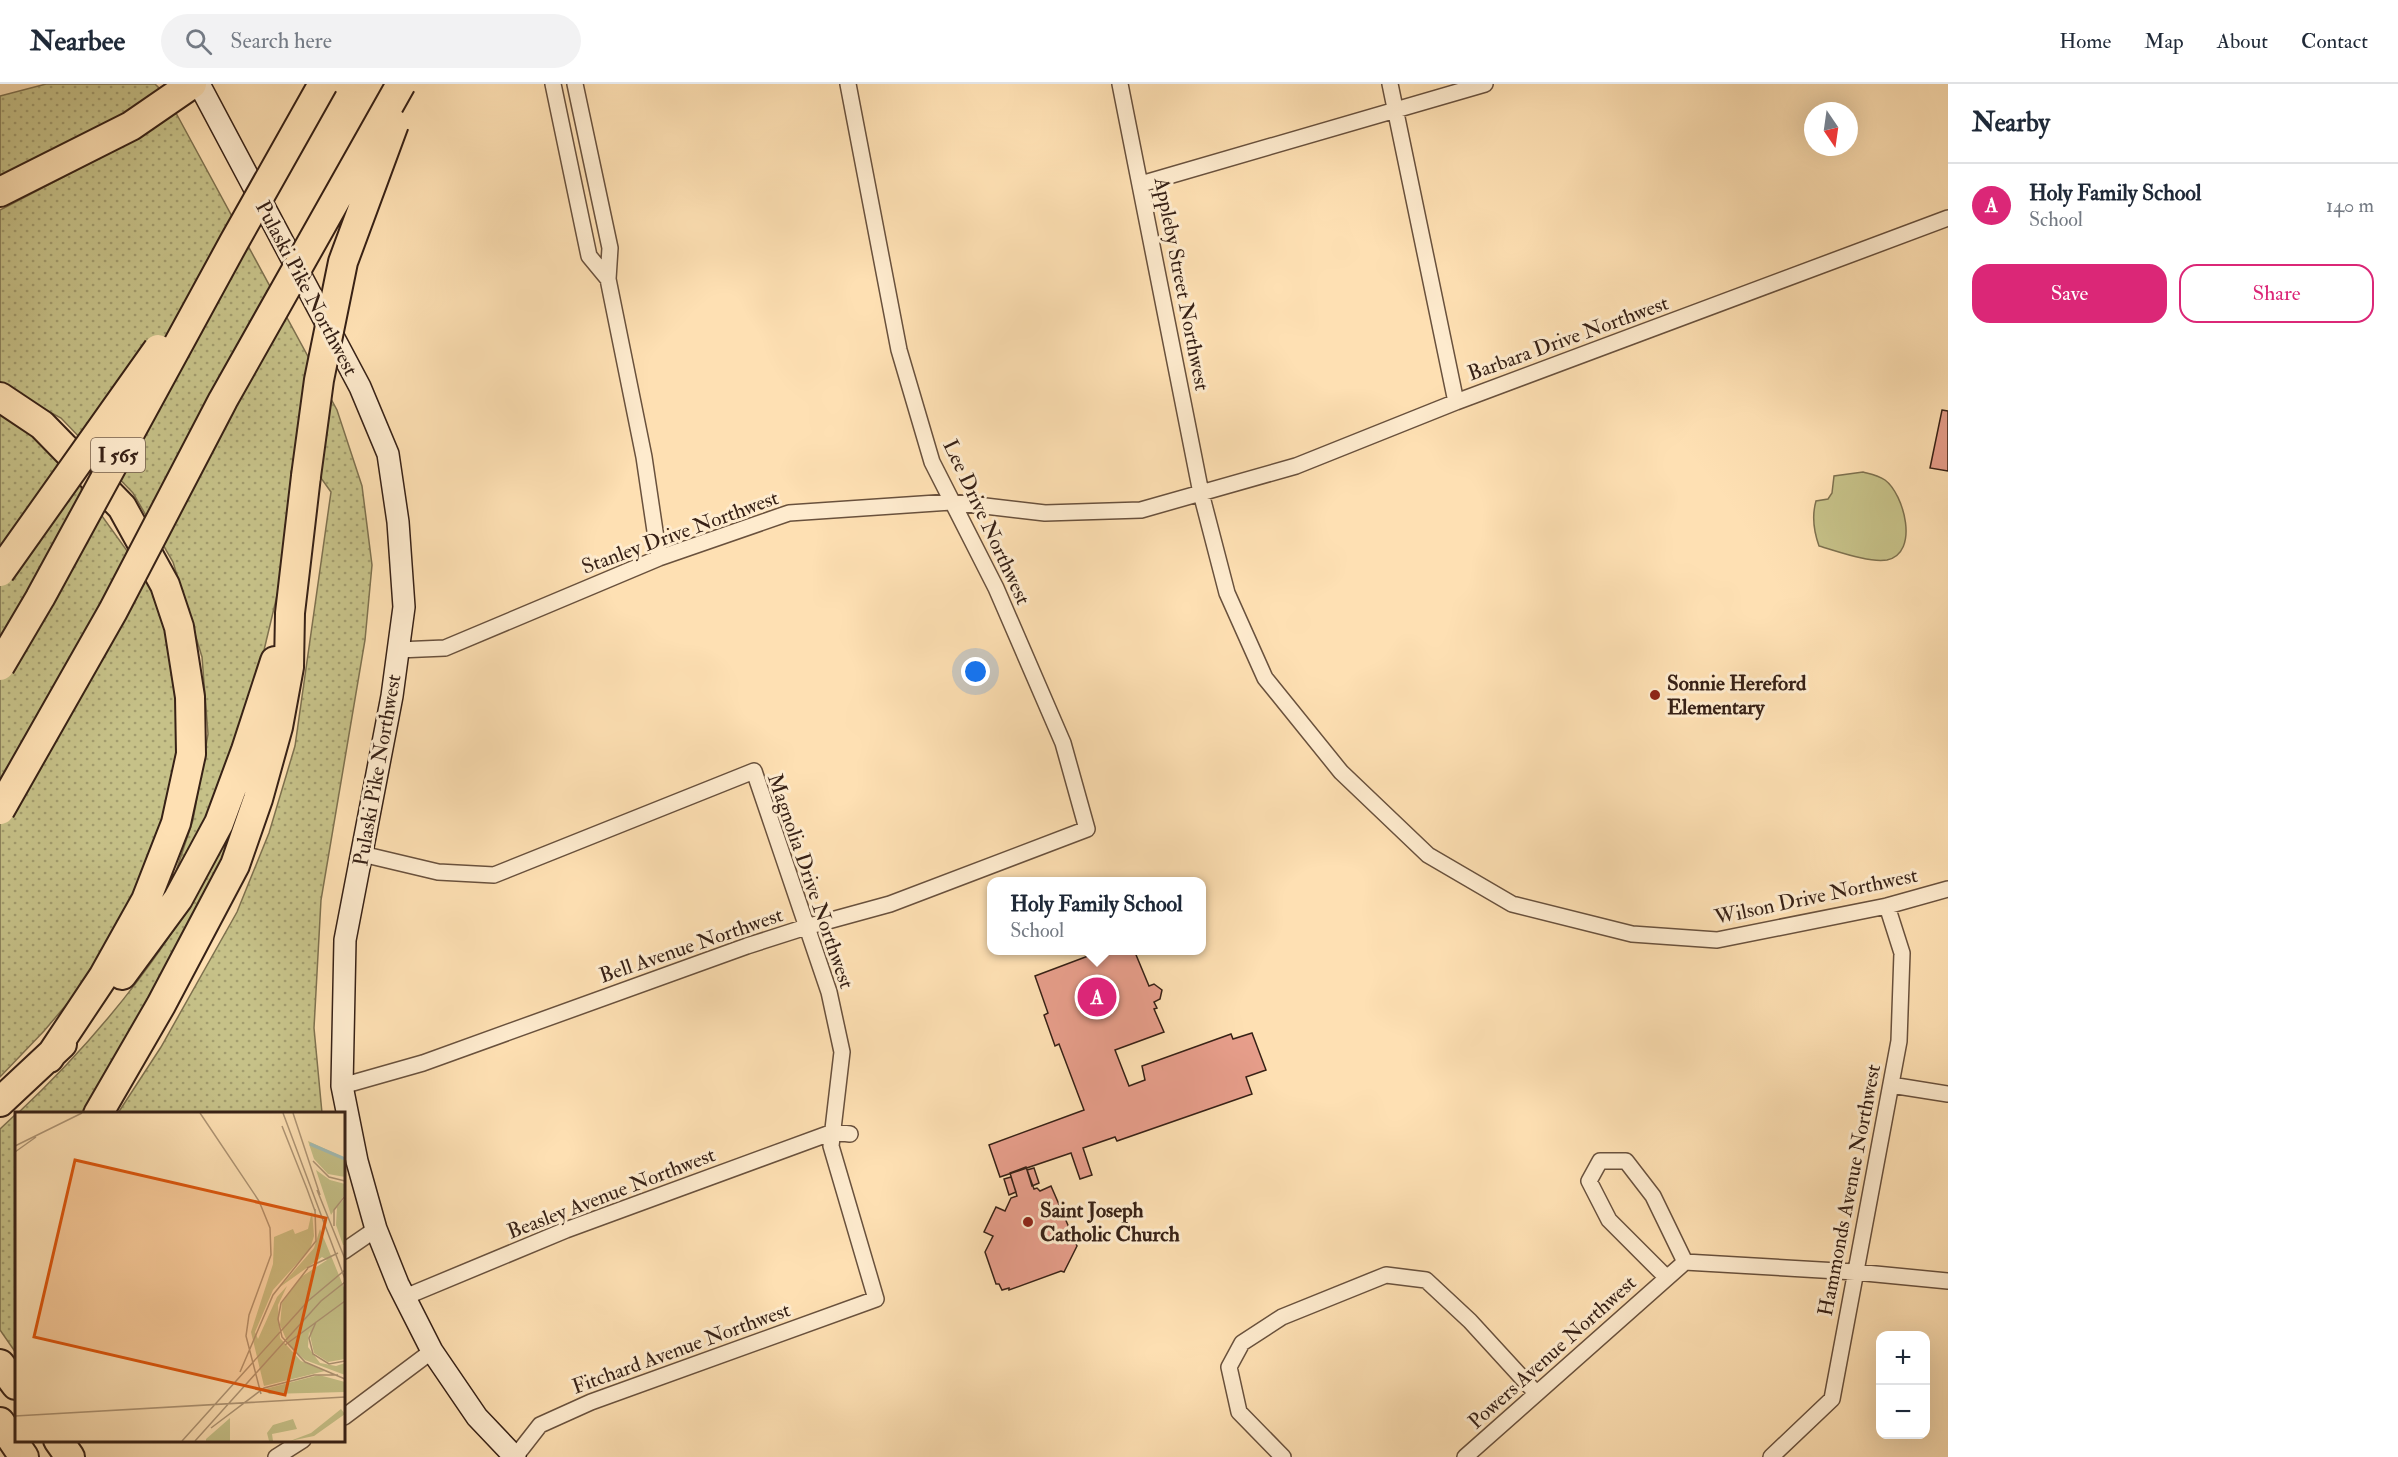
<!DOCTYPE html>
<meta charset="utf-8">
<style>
:root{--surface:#fff;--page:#f2f2f3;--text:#1f2937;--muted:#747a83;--line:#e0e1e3;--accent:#db2777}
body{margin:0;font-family:"IM FELL Double Pica",serif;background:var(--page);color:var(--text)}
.controls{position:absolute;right:18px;bottom:18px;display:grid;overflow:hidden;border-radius:12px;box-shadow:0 6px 24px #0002}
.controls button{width:54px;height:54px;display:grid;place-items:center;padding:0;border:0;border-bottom:2px solid var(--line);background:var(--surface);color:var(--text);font:30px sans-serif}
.compass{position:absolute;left:1804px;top:18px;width:54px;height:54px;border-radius:50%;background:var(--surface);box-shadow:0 6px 24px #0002;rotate:167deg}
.you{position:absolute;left:976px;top:588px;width:21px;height:21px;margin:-15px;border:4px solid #fff;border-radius:50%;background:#1a73e8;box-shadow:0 0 0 9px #1a73e833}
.badge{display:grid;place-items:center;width:39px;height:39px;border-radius:50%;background:var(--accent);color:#fff;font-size:20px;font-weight:700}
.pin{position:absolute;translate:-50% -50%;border:3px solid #fff;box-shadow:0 2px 6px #0006}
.popup{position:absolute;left:987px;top:793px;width:219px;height:78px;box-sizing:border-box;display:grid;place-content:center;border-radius:12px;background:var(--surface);filter:drop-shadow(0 2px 4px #0005);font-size:20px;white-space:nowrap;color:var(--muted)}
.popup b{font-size:22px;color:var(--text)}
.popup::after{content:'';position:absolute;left:50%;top:100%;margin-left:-12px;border:12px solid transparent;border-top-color:var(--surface)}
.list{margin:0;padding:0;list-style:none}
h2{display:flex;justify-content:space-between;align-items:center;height:78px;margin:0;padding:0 24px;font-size:26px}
h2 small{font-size:20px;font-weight:400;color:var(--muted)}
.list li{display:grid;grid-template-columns:39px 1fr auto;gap:18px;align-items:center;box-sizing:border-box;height:84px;padding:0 24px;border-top:2px solid var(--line)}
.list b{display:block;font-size:22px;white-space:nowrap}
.list p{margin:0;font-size:20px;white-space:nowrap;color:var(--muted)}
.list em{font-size:20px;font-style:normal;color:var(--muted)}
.actions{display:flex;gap:12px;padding:18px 24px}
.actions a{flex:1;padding:14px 0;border:2px solid var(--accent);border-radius:18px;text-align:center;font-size:21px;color:var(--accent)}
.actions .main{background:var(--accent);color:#fff}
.icon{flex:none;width:33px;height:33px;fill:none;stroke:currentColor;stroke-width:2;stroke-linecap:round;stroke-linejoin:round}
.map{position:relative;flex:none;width:1948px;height:1373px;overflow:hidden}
header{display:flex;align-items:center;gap:36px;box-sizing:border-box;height:84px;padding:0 30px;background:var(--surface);border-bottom:2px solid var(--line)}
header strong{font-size:28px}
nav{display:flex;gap:33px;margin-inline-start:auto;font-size:21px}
.search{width:420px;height:54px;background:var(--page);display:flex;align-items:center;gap:15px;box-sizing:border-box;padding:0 21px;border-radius:33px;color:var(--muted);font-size:22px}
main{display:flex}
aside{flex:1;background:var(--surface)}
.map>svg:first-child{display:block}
.grass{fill:url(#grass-dots);stroke:#7e714f;stroke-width:1.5}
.green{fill:#c6c188;stroke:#7e714f;stroke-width:1.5}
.building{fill:#e79e8b;stroke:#372116;stroke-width:1.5}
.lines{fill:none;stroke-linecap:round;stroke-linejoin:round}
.minor-casing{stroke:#69513d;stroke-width:18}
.secondary-casing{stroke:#372116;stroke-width:24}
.motorway-casing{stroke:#372116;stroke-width:32}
.minor{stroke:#feebce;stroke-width:15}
.secondary{stroke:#feebce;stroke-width:21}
.motorway{stroke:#fee0b3;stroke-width:28}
.motorway-bridge-casing{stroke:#372116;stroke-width:32;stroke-linecap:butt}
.motorway-bridge{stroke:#fee0b3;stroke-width:28}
.poi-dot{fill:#8f2418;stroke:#feebce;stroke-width:2}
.labels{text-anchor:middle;stroke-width:6;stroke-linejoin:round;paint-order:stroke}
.shield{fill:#feebce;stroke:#735e4d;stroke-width:1.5}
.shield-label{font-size:20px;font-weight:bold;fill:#372116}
.street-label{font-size:21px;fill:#372116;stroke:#feebce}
.poi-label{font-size:21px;font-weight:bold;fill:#372116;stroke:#feebce;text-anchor:start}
.inset-river{fill:none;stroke:#a1bbb4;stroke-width:3}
.inset-road{fill:none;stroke:#ae9474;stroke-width:1.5}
.view{fill:#df560c;fill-opacity:0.15;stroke:#df560c;stroke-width:3}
.inset-edge{fill:none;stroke:#372116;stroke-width:3}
</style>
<header>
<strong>Nearbee</strong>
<div class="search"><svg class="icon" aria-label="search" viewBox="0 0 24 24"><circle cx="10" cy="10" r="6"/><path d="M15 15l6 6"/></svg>Search here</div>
<nav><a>Home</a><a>Map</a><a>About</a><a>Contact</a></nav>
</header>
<main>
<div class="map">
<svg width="1948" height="1373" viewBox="0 0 1948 1373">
<defs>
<pattern id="grass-dots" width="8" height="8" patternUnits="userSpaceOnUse" patternTransform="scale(1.5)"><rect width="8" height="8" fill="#c6c188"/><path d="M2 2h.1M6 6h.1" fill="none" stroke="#a29c6e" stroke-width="1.8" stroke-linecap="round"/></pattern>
</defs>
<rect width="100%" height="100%" fill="#fee0b3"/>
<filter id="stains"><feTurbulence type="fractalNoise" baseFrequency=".00333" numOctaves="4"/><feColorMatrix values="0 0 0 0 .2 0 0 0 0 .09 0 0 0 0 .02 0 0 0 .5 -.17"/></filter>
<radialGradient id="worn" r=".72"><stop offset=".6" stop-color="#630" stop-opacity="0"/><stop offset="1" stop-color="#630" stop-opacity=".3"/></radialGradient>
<path class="grass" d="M46,0h109l6,6 -36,25 -125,62v-81z
M176,29l161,297 25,76 10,79 -7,75 -44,260 -7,128 8,85h-204l43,-66 76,-135 32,-79 26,-87 36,-254 -35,-49 -16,140 -50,210 -60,96 23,-69 15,-86 -6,-77 -29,-95 -40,-69 -72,-75 -61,-33v-175l138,-72z
M0,322l53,42 103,143 25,108 -2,56 -25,105 -65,118 -45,53 -44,46z
M265,662l-43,125 -135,243h-70c77,-72 144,-155 195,-247 21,-38 36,-81 53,-121z
M16,1030v239l-16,-23v-201z"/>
<path class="green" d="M1863,388c8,2 15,3 22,8 19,14 35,73 2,80 -18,3 -50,-9 -68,-14 -5,-14 -7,-31 -3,-45l12,-2 4,-6 2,-17z"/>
<path class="building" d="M1942,326l6,1v60l-18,-3z
M1104,866h30l15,36 5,-2 8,6 -2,9 -6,3 3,6 -3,1 10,23 -49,18 14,36 16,-6 -3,-14 89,-32 2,5 19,-6 14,37 -20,7 6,17 -135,47 -2,-4 -32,11 9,27 -12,4 -9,-26 -71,24 -11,-32 95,-35 -25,-66 -4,2 -11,-31 4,-2 -13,-37z
M1026,1083l8,22 3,-1 3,3 11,-5 26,60 -13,26 -3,-1 -52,19v-2l-7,2 -3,-6h-3l-11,-32 8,-16 -9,-4 12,-25 9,4 6,-13 6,-2 -7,-23z
M1034,1084l5,15 -7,3 -5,-16z
M1011,1093l5,15 -7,3 -5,-16z"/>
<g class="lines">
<defs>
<path id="minor" d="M553,0l36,172 19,23 36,178 15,101
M575,0l35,164 -2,31
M1120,0l81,409 26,100 38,85 76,94 87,83 84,49 120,30 85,6 170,-34 61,-17
M1390,0l66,318
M1141,100l344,-100
M398,566l47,-2 214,-90 130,-45 162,-11 94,11 96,-3 155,-44 160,-64 492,-184
M362,770l76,18 56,3 260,-104 75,221 13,60 -11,94 45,153 -285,103 -51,23 -25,32
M1891,1001l57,9
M342,1002l81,-23 324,-117 59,-19 84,-23 197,-75 -24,-86 -67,-155 -64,-126 -33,-112 -51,-266
M344,1167l32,-22
M1667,1194l-58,-58 -20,-39 11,-20h26l27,35 32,66
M405,1213l161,-67 267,-98 17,2
M344,1333l88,-66
M276,1373l27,-17
M1283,1373l-44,-45 -10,-45 13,-24 40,-26 104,-42 40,5 44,41 66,72
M1465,1373l220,-195 170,10 93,9
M1771,1373l61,-58 67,-358 3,-88 -15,-47"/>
<path id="secondary" d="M199,0l161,303 28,67 10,68 6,85 -12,89 -47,244 -3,146 15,75 19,68 22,55 34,67 45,66 38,40"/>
<path id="motorway" d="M0,108l131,-66 61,-42
M0,313l42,28 80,82 43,78 14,42 11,70 1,57 -15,69 -30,77 -43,77 -54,81
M122,891l56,-76 41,-76 27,-73 29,-89
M0,1018l62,-58
M98,1030l63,-109 74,-140 23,-66 20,-72 11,-60 1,-54 16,-137
M0,1280l16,21
M0,1338l24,35
M58,1356l12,17"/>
</defs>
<use href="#minor" class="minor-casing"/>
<use href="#secondary" class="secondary-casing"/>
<use href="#motorway" class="motorway-casing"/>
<use href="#minor" class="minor"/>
<use href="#secondary" class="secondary"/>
<use href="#motorway" class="motorway"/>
<defs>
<path id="motorway-bridge" d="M306,392l13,-96 24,-118 51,-138
M0,488l158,-223
M0,582l40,-68 194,-356 89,-158
M0,726l113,-199 110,-211 178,-316"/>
</defs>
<use href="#motorway-bridge" class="motorway-bridge-casing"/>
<use href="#motorway-bridge" class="motorway-bridge"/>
</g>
<g class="poi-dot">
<circle cx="1655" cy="611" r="6"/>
<circle cx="1028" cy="1138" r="6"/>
</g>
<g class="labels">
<rect class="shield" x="91" y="354" width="54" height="34" rx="4.5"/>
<g class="shield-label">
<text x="118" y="378">I 565</text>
</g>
<g class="street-label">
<text transform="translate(1182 200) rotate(79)" y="7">Appleby Street Northwest</text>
<text transform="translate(307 204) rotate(62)" y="7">Pulaski Pike Northwest</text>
<text transform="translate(1568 254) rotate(-20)" y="7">Barbara Drive Northwest</text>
<text transform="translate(987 438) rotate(65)" y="7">Lee Drive Northwest</text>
<text transform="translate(680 448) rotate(-20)" y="7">Stanley Drive Northwest</text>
<text transform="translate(377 686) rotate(-80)" y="7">Pulaski Pike Northwest</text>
<text transform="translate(811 797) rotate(71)" y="7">Magnolia Drive Northwest</text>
<text transform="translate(1816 812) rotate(-12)" y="7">Wilson Drive Northwest</text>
<text transform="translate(691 861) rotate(-19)" y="7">Bell Avenue Northwest</text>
<text transform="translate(1849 1106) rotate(-79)" y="7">Hammonds Avenue Northwest</text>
<text transform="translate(611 1109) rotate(-21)" y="7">Beasley Avenue Northwest</text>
<text transform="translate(681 1264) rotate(-20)" y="7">Fitchard Avenue Northwest</text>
<text transform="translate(1552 1268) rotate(-42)" y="7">Powers Avenue Northwest</text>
</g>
<g class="poi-label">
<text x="1667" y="606">Sonnie Hereford<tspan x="1667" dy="24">Elementary</tspan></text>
<text x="1040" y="1133">Saint Joseph<tspan x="1040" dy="24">Catholic Church</tspan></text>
</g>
</g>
<g transform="translate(15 1028)">
<rect width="330" height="330" fill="#fee0b3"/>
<path d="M293,29l37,17v19l-17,-3 -14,-15zM301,58l14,10 15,4v10l-14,21zM330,86v47h-2l-7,-20 1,-18zM297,99l2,25 -4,13 -37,41 -18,42 3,7 19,-42 10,-11 -9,19 2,33 21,23 24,10 -61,15 -13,-54 22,-68 1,-27 19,-8 2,5 13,-5zM305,117l25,61v69l-17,3 -14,-9 -5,-22 -1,16 12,16 16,3 9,-3v12l-40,-15 -16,-14 -9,-21 2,-22 19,-26 26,-17 -5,-3 -42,30 34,-39zM304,263l26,7v10l-76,2 -4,-5z" fill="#c6c188"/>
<path d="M326,297l4,5 -31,22 -24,5 21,-8zM215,306v23h-24v-2zM278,307l4,10 -25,5 1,7h-4l-2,-8 6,-8z" fill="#c6c188"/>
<path class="inset-river" d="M295,32l35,15"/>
<path class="inset-road" d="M185,1l59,88 11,27 1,27 -22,60 -3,21 15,58M268,1l62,166M278,1l27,82M267,14l25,63M0,34l67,-33M0,40l21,-15M298,49l16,16 16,4M292,77l8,22M302,78l28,69M319,114v-16l11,-14M292,156l31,-15M293,156l-27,35 -3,16 4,18 23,25 40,17M301,210l-7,16 4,16 16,10 16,-3M270,233l60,-44M225,260l33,-77 43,-54 -1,-32M0,304l330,-19M196,316l53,-40 50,-13h24M167,329l126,-140 37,-31M180,329l126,-140 24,-19"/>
<path class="view" d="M60,48l251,58 -41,177 -251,-58z"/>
<rect width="330" height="330" class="inset-edge"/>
</g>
<rect width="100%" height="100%" filter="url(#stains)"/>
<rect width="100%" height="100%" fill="url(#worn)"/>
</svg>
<div class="controls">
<button>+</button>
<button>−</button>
</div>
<svg class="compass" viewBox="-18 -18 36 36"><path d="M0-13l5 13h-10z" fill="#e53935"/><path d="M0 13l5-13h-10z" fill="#747a83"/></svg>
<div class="you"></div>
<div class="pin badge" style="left:1097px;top:913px">A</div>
<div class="popup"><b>Holy Family School</b>School</div>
</div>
<aside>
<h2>Nearby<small></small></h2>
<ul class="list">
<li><span class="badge">A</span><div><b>Holy Family School</b><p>School</p></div><em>140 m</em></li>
</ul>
<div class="actions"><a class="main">Save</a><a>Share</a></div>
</aside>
</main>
